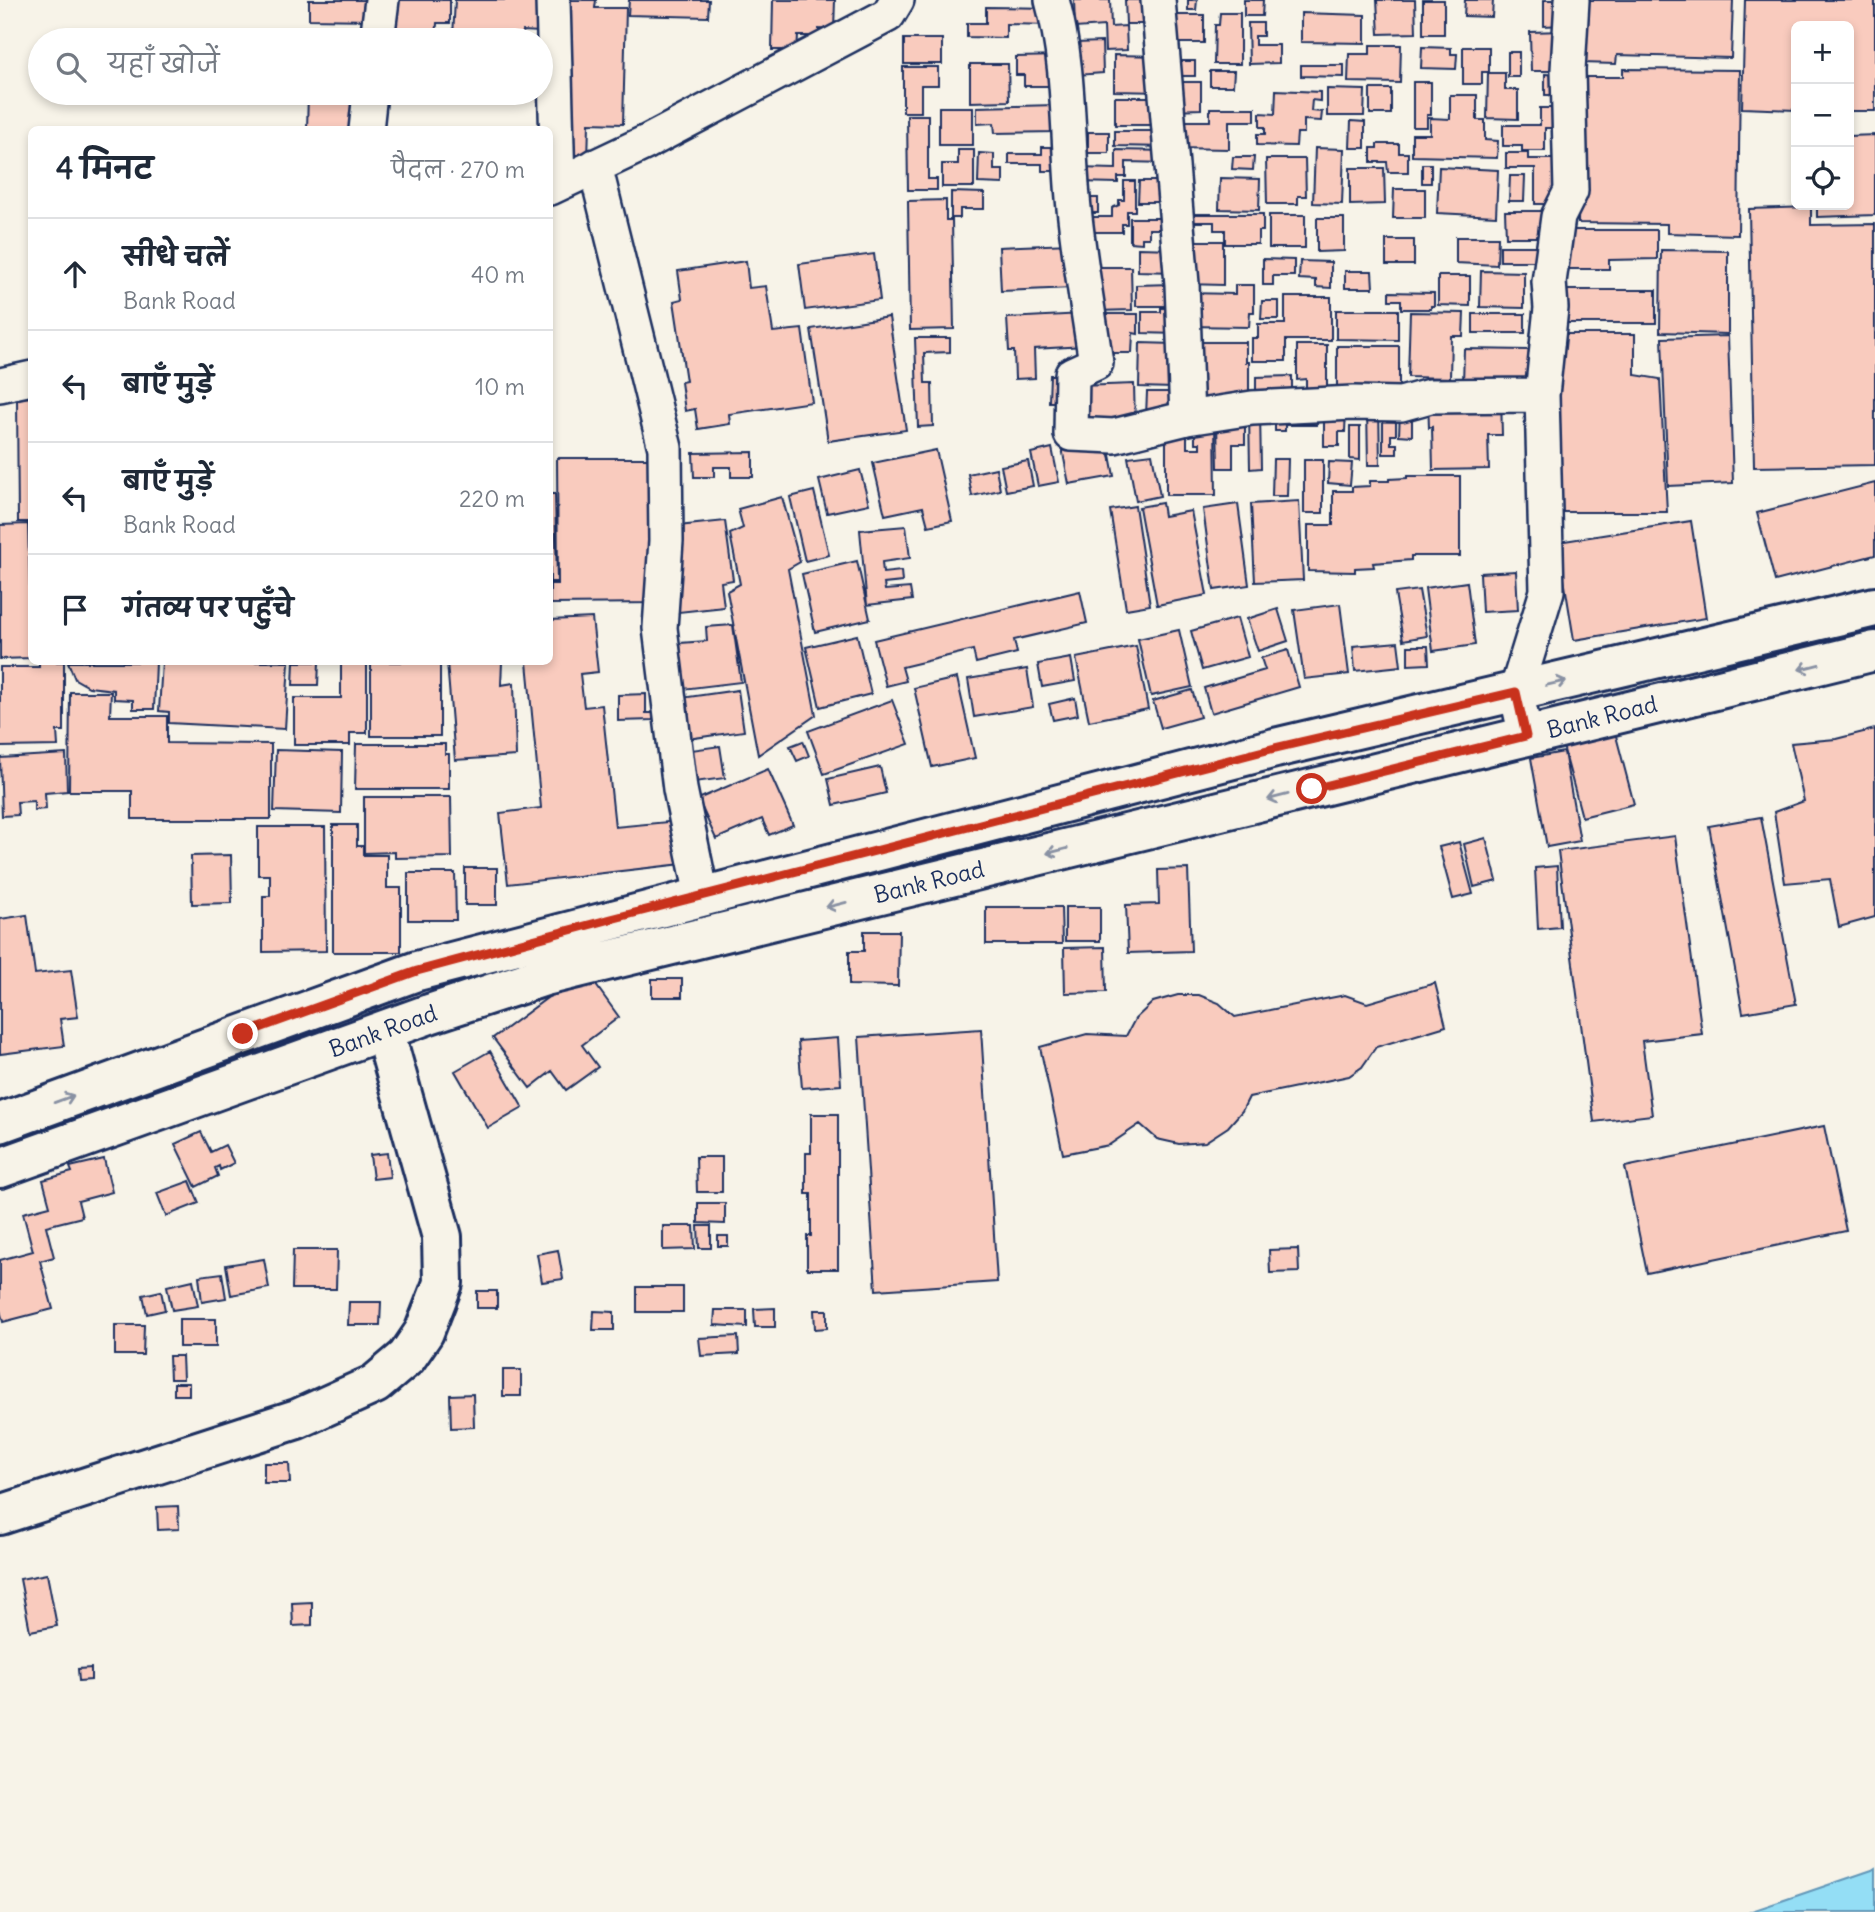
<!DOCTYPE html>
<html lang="hi">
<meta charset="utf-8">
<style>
:root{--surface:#fff;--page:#f2f2f3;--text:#1f2937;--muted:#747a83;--line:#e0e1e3}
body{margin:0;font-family:Delius,"Playpen Sans Deva",sans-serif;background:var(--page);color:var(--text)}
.controls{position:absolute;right:21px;top:21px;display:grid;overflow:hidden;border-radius:10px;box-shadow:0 4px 10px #0003}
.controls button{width:63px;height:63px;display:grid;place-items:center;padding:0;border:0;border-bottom:2px solid var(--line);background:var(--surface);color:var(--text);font:35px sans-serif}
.stop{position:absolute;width:21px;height:21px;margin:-16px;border:5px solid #c8321e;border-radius:50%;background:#fff}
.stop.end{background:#c8321e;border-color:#fff;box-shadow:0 2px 7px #0008}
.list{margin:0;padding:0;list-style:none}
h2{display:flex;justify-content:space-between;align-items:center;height:91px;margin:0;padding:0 28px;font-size:30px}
h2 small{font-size:23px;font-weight:400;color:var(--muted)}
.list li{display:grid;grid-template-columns:46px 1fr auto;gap:21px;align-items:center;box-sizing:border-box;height:112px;padding:0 28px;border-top:2px solid var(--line)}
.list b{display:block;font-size:26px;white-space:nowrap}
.list p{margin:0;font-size:23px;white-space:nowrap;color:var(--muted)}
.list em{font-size:23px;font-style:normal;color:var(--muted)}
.icon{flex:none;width:38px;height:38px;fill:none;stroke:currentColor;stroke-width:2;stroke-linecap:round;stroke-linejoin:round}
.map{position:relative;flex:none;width:1875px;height:1912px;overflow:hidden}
.search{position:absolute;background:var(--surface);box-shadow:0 4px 10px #0003;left:28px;top:28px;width:525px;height:77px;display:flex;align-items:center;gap:18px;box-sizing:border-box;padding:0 24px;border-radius:38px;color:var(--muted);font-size:26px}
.panel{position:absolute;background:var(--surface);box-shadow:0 4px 10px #0003;left:28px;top:126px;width:525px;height:539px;border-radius:10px}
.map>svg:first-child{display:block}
.water{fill:#94def5;stroke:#6498b9;stroke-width:2}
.building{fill:#f9cbbe;stroke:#1b2f5e;stroke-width:2}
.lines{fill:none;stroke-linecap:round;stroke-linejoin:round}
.street-casing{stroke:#1b2f5e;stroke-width:38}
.secondary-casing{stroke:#1b2f5e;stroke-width:44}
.street{stroke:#f7f3e8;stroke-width:33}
.secondary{stroke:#f7f3e8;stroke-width:38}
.oneway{stroke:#8991a3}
.route{stroke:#c8321e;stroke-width:9}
.labels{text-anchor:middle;stroke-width:5;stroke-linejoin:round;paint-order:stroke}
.street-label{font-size:23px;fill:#1b2f5e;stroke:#f7f3e8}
</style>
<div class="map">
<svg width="1875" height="1912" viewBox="0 0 1875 1912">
<rect width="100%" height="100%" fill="#f7f3e8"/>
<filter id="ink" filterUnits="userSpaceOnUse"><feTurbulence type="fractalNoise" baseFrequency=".0143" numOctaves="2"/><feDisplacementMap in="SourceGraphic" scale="14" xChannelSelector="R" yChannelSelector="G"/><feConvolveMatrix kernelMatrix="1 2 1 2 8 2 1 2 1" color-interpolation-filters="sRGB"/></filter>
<g filter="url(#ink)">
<path class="water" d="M1875,1868v44h-126l123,-42z"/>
<path class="building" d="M309,0h63v20l-63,-1z
M379,0h71v23h-13l-1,17h-58z
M455,0h87l-2,32 -17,-1 -1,9 -69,-3z
M550,0h46l-1,8h31l-3,116 -34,-1 -1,39 -38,-1z
M629,0h80l-1,17 -80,-2z
M773,0h62l-1,30 -15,-1v7h-21l-1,14h-25z
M1074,0h36l1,27 15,-1 1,24 -22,1 -1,-25 -29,2z
M1125,0h29v24h-28z
M1188,0h9l-1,10h-8z
M1244,0h19l-1,16h-18z
M1377,0h38l1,33 -37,1z
M1423,0h21v34h-21z
M1465,0h28l-1,17 -28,-1z
M1544,0h19v25l-19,1z
M1583,0h150l-2,58 -114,-3 -1,9 -35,-1z
M1745,0h130v111h-26v-85h-53v84l-54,-2z
M986,7l66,1v17l-46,-1v14l-39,-1v-14h19z
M1220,13h20v51h-26l1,-39h4z
M1301,13l64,2v28l-64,-1z
M1171,15h33v28h-33z
M1248,23h15v13h-8v9h24v18l-30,1z
M310,28h56v12h-56z
M1563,31l1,40h-33l-1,-39z
M904,39h38v25h-38z
M1102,42l1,31 -26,2 -2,-32z
M1370,45h31l-1,38 -52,-1 1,-28h21z
M1422,47l29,1v6h6l-1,15 -35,-1z
M1463,47h26v25h-7v12h-19z
M1508,52h11v25h-11z
M1114,55l49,1 -1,36 -48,-1z
M1061,56v30h-37v-11h-8v-18z
M1169,61h26v15h-26z
M970,64h38l1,37 -39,1z
M1301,65h43v12l-43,-1z
M903,67h35v18h-17v27h-18z
M1623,69l117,1 -2,165 -71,-2v-9l-89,-1 2,-146h43z
M1210,71h24l-1,15h-23z
M1488,73h17v17h13v29l-31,-1z
M1545,74l18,1v20h-18z
M1171,82h30v27l-30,1z
M1413,82h18v33h-4v12h-14z
M1327,89l38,1 -1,26h-37z
M1370,89h21v25h-21z
M1276,90l44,2v9l-8,-1 -1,11 11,1 -1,9 -17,-1v13h-7l-1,13 -39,-1v-11h8v-7h-5v-14l15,1z
M308,93h58l-1,37h-58z
M1450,95h27v25h8v20l13,1 -1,17 -85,-2v-22h18v-16l20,1z
M1115,97h50v28h-50z
M1055,105v27l-60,1 -1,-10 -17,1v-17z
M939,107h34v38h-34z
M1210,108h45v13h-26v28l-55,-1v-15h12v-12h24z
M1540,108h19v20h-14v23h-23v-5h-19v-21h37z
M907,115h21v64h9v11h-29z
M1351,121l14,1v26h-15z
M1115,131h52v16l-52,-1z
M1088,132h21v21h-21z
M1875,135v80l-58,2v-12h32v-69z
M1377,144h22v9h9v19h-20l-1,-10h-16v-14h6z
M1042,147h21v24h-21v-7h-33v-10h33z
M1315,148l29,1 -2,55 -29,-1z
M958,150h16v37h-32v-23h16z
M1116,150l53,1v12l-43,-1v15h-8v6l-41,-1v-14l39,1z
M979,153l15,1v16h9v14l-25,-1z
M1506,153h22v6h27l-1,45h-19v-36h-29z
M1233,157h21l-1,13 -21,-1z
M1266,159h39l1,37h-8v8h-31z
M1422,164h9v19h-9z
M1439,167l59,3 -2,46 -59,-3z
M1350,168h34l1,36 -35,1z
M1510,176h15l-1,25h-15z
M1220,178l40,1 -1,31 -40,-1z
M1124,181h11v30h-8v13h-5v8h-39v-15h29v-9l7,-3v-5h5z
M1139,181h30v21h-31z
M1394,189h31v29h-32z
M951,192l33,1v16h-24v9h-9z
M1080,198h18v15h-18z
M946,200v20h6l2,109 -44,1 -2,-129z
M1811,207v18l64,-1v241l-121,2 -5,-258z
M1505,211h39v26h-38z
M1194,214h69v17h-5v13h-33v-14h-11v-8h-20z
M1269,215h36v33h-36z
M1130,218h41l-1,11h-21v9h-7v5l-12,-1z
M1317,218h27v33l-27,1z
M1559,230h98v29l-48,1v9h-50z
M1456,237h42l-1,28 -41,-2z
M1386,240h28v25h-28z
M1187,241h36v44l-36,-1z
M1070,244l2,44 -71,3 -2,-44z
M1500,246h41v15h-41z
M1138,248l37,1 -1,23 -36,-1z
M1661,250l67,1v83l-68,-2z
M874,254l6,46 -75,10 -6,-46z
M1263,259l31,1v16h-21v9h-10z
M746,261l3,27 17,-2 7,46 29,-3 10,73 -83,12 1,10 -32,5 -3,-20 -10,2 -4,-29 5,-1 -12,-80 8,-2 -4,-28z
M1300,261l31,1v26l-15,-1v-7l-17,-1z
M1095,267h36l1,43 -36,1z
M1345,271h27l1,17h-28z
M1481,271l43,1v36l-44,-1z
M1438,276h32v30l-32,-1z
M1173,284v22h-37v-21z
M1235,285h19v27h-4l-1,15 -62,-1v-33l48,1z
M1554,290h102v33h-102z
M1389,292l45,1v13h-3v3h-30v-9h-12z
M1285,297h46v43h-45v21h-34v-23h6v-14h27z
M1262,301h17v18h-18z
M1161,308h17l-1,26 -35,-1v-21h19z
M1336,310h62v30l-62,-1z
M1410,312l54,1 -1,23h-12l-1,42 -42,-1z
M1083,314l1,32 -50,3 1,29 -20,1 -1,-28h-5l-2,-33z
M1097,314h41v20l-5,-1 -1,20h-25z
M1473,314h52v19h-52z
M889,317l17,113 -78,11 -17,-112z
M1551,334h84v41l25,4 7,133h-116z
M1728,336l5,147 -65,3 -6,-148z
M915,338h35v14l-26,1 1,30h7l1,43 -15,1z
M1190,342h56v20h3v36h-54z
M1140,343l35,1 -1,44 -35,-1z
M1297,345h30v43h-21v-9l-9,1z
M1337,346h62v44h-62z
M1464,349l65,1 -1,35 -65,-1z
M1050,375h14v27h-15z
M1292,376v20l-36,1v-20z
M1134,384l1,41 -54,2 -1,-41z
M1147,392h25v25l-26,-1z
M32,397v125h-14l-1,-124z
M1501,398l1,37h-14l1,34 -56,1 -1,-43 -3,1 -1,-27z
M1367,407h12l1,58h-12z
M1383,407h13v28h-5v9h6v10h-14z
M1324,408h22l-1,24h-6v14h-15z
M1249,412h11l1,56 -11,1z
M1400,412h12v24l-13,-1z
M1275,413h42v12h-32v6h-10z
M1195,420h20l1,75h-50v-70h21v23h13v-5h-5z
M1217,420h28v24h-12v24h-15z
M1350,427h10v33l-10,-1z
M1107,439l7,37 -45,8 -7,-36z
M1052,448l7,34 -21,4 -7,-33z
M936,450l16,71 -24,5 -5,-19 -38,8 -12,-52z
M753,452v25h-22v-10h-17v10h-20l-1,-24z
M1152,454l8,42 -24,5 -8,-44z
M557,458h99v145l-106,1v-20h8z
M1273,459h15l-1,37h-15z
M1304,460h19v53h-19z
M1028,461l5,25 -27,5 -5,-25z
M1329,462l23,1 -2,22 -22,-2z
M996,468l4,22 -28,6 -4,-22z
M860,470l9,34 -42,9 -8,-33z
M1407,476h53v80h-49v4l-38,3 1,4 -19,1v4l-47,-1v-46h25v-34h19v-4l18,-1v-5h19v-2l18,-1z
M1875,483v72l-100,26 -18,-68z
M814,491l15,64 -24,6 -15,-64z
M550,494h5l2,88h-7z
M782,497l18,65 -12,7 28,146 -58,40 -31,-164 13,-7 -10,-50 13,-6 -5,-19z
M1299,501l4,79 -48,2 -4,-78z
M1162,503l2,13 27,-5 16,84 -50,10 -18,-98z
M1238,504l11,81 -35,5 -11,-81z
M1135,506l15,99 -24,4 -16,-99z
M725,521l8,59 -12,2 3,25 -45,5 -10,-85z
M1691,521l15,97 -132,22 -16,-98z
M28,524l4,134 -32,1v-134z
M906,526l4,32 -28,4 1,11 18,-2 1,11 -18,2 1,6 25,-2 2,12 -45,5 -7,-75z
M857,561l13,58 -55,13 -13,-58z
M1516,571l2,39 -36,2 -2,-39z
M1467,582l8,63 -42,6 -8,-63z
M1419,590l8,46 -24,4 -8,-47z
M1080,591l7,32 -73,17 3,13 -41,10 -3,-13 -71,17 4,14 -20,5 -12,-46z
M1340,604l9,70 -45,5 -10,-69z
M1278,609l10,32 -30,10 -11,-32z
M592,618l6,54 -18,2 4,33 18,-2 13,122 63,-6 4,43 -174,20 -8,-71 41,-5 -14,-146h23v-42z
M1237,618l11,39 -46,13 -11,-39z
M733,625l8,57 -58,7 -3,-46 27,-2 -1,-14z
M1179,630l13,57 -41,9 -13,-57z
M857,635l14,59 -51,13 -14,-60z
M1398,642l3,24 -46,5 -2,-25z
M1136,646l12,63 -59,12 -13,-63z
M1408,646h20l1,18 -21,1z
M1288,650l11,37 -88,26 -7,-25 61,-18 -4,-12z
M1071,658l4,23 -33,6 -4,-23z
M39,662h25v69h-7l1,15 -58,1v-80h39z
M68,662h88l-2,47h-21v-9l-19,-1v-9l-25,-3 -14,-8z
M162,662h127l-4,67 -116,-6v-11l-10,-1z
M294,662h25l-1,23h-25z
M371,662h69v74h-69z
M447,662h55l-1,23 13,-2 2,73 -61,4z
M341,664h26v69h-17v12h-56v-47h47z
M1027,669l6,38 -59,10 -6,-38z
M957,678l18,80 -43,9 -18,-79z
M738,690l6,41 -57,8 -6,-41z
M1192,690l8,27 -39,11 -8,-27z
M70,692h41l-1,24h57v27l104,1v75h-139v-28h-63z
M646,694v19h7v7l-35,1v-26z
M1075,698l3,17 -25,5 -4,-16z
M892,700l17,44 -85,30 -16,-43z
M1875,729v188l-36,10 -9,-48 -45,4 -11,-71 30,-11 -13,-58 45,-4z
M1615,732l19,72 -52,13 -19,-71z
M803,741l6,15 -12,5 -7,-15z
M356,744h89v10h4v35h-94z
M720,746l5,32 -30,4 -4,-32z
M276,750l66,2 -1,61 -67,-2z
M1564,752l16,89 -33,6 -16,-89z
M66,754l1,37 -22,2 1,16 -12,1v-9l-17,1 1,13 -16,1 -2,-58z
M880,767l6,26 -52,12 -6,-26z
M768,769l25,56 -24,10 -7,-16 -46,20 -18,-40z
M364,797h87l1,60 -57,1v-6l-31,1z
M1761,817l35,187 -53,9 -34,-187z
M333,825h24v21h6v9h24v33h14v64h-68z
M258,827h67l1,124 -63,1v-56h7v-21h-12z
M1675,836l27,198 -60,7 10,74 -58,7 -36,-271z
M1486,838l11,43 -23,6 -10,-43z
M1459,842l14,52 -20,5 -14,-52z
M231,855l1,48 -40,1 -1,-48z
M1557,866l3,61 -22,2 -3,-61z
M465,868h32v37h-32z
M1188,869l3,82 -63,2 -2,-48 33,-1 -1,-34z
M408,873h47l1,47h-48z
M986,907h75l1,37h-76z
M1065,907h35v34h-35z
M27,915l8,59 36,-4 7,47 -18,2 4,27 -64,8v-135z
M864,931h35l-1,55 -49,-1v-34h15z
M1105,947l1,45 -41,1 -1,-45z
M585,970l34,47 -37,28 16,22 -32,23 -14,-19 -22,17 -37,-50z
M652,979h30v18h-30z
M1435,983l11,43 -70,21 -14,20 -13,9 -100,21 -7,14 -14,16 -23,15 -26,2 -22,-5 -17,-15 -31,21 -46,9 -23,-107 47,-13 39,2 9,-17 18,-17 25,-7h21l20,8 16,14 110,-22 22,8z
M981,1029l16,253 -121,8 -17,-253z
M838,1038l3,47 -39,3 -4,-47z
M490,1051l33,57 -35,20 -33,-57z
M811,1114h27v155h-31v-33h4v-42h-5v-41h5z
M1824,1126l22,105 -199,42 -22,-106z
M201,1132l10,20 14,-7 9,18 -14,7 -1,-4 -4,2 3,8 -22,11 -21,-43z
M387,1153l3,24 -17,2 -3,-24z
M696,1157h26v35h-25z
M104,1159l8,33 -34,9 4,16 -36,9 8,31 -14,4 13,48 -50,13 -3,-12v-50l33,-9 -10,-38 27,-7 -7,-26 29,-8 -2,-5z
M190,1181l9,22 -33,13 -9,-23z
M698,1203h27v21l-27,-1z
M663,1226h31l1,23 -32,1z
M698,1226h13v22h-12z
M718,1236h10v10h-10z
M1298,1249l1,23 -29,1 -1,-23z
M293,1250h44l-1,39h-44z
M558,1250l5,29 -21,3 -5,-28z
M264,1259l5,29 -38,7 -5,-30z
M222,1273l4,25 -24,4 -3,-26z
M193,1280l5,26 -26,4 -5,-24z
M637,1287h46v25h-46z
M161,1291l4,19 -18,4 -4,-19z
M477,1291h20v17h-20z
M349,1302h32l-1,23h-32z
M775,1308v19h-20l-1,-18z
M715,1310h32v17l-33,-2z
M814,1310h13v18l-12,1z
M594,1311l20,1v18h-21z
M179,1319h37v28h-37z
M115,1325h29l-1,30h-28z
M738,1336l1,18 -38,2 -2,-18z
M169,1356h13l1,23h-13z
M503,1370h18v26h-18z
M174,1383h15v12h-15z
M473,1394l1,33 -23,1 -1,-33z
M264,1463h25l1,20h-26z
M178,1506l1,23 -21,1 -1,-23z
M47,1574l10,52 -27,5 -10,-52z
M312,1602v23l-19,1 -1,-23z
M91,1668v12l-12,1 -1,-12z"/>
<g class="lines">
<defs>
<path id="street" d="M553,0l5,184
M1052,0c18,65 15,131 21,198 5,55 15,110 23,165l-24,11 -1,60 43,2 73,-18 65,-10 101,-5 48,1 29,-8 112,-1
M1158,0l24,284 5,134
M377,40l5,-40
M366,130l4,-37
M595,166l70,282 1,93 -6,87 20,161 22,107
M550,188l97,-46 241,-127 9,-15
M0,385l32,-7
M1526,736l-10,-44 31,-101 -5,-196 9,-87 -2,-26 9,-65 13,-26 -3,-121 4,-70"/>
<path id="secondary" d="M0,1123l417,-152 858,-223 600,-141
M0,1168l429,-154 116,-38 1330,-325
M0,1515l297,-96 78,-35 32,-27 17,-25 19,-49 -1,-46 -58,-207"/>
</defs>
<use href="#street" class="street-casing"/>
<use href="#secondary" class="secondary-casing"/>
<use href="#street" class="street"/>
<use href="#secondary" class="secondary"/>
</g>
<defs><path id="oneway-shaft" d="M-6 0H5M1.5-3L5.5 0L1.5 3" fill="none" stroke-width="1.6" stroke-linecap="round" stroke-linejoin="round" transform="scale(1.75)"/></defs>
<g class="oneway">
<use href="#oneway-shaft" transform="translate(1809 667) rotate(166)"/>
<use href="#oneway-shaft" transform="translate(1556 683) rotate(-13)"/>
<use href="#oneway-shaft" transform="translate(1278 797) rotate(166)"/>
<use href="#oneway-shaft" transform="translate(1057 851) rotate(166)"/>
<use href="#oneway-shaft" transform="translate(836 905) rotate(166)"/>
<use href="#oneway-shaft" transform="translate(64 1099) rotate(-20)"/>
</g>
</g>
<g class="lines" filter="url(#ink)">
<path class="route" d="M243,1034l174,-63 194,-52 664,-171 241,-56 10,44 -214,53"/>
</g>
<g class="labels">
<g class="street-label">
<text transform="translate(1602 717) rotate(-14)" y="8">Bank Road</text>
<text transform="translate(929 882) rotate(-14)" y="8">Bank Road</text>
<text transform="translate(383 1031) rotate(-20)" y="8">Bank Road</text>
</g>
</g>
</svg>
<div class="controls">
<button>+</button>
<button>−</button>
<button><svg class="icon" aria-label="locate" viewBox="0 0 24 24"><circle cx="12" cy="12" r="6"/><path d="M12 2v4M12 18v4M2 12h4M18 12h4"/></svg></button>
</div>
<div class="stop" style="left:1312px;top:789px"></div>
<div class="stop end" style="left:243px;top:1034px"></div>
<div class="search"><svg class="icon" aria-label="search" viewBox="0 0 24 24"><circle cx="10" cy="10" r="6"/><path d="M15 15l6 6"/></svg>यहाँ खोजें</div>
<section class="panel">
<h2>4 मिनट<small>पैदल · 270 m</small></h2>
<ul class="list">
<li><svg class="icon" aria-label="ahead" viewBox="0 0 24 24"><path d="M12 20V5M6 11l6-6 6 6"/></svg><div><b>सीधे चलें</b><p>Bank Road</p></div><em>40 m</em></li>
<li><svg class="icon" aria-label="left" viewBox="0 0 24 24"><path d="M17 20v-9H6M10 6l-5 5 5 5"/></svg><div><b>बाएँ मुड़ें</b></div><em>10 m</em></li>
<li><svg class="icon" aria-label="left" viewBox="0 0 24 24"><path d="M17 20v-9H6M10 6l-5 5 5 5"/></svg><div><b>बाएँ मुड़ें</b><p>Bank Road</p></div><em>220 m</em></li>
<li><svg class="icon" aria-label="arrive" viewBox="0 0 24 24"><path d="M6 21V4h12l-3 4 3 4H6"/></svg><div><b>गंतव्य पर पहुँचे</b></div></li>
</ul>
</section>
</div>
